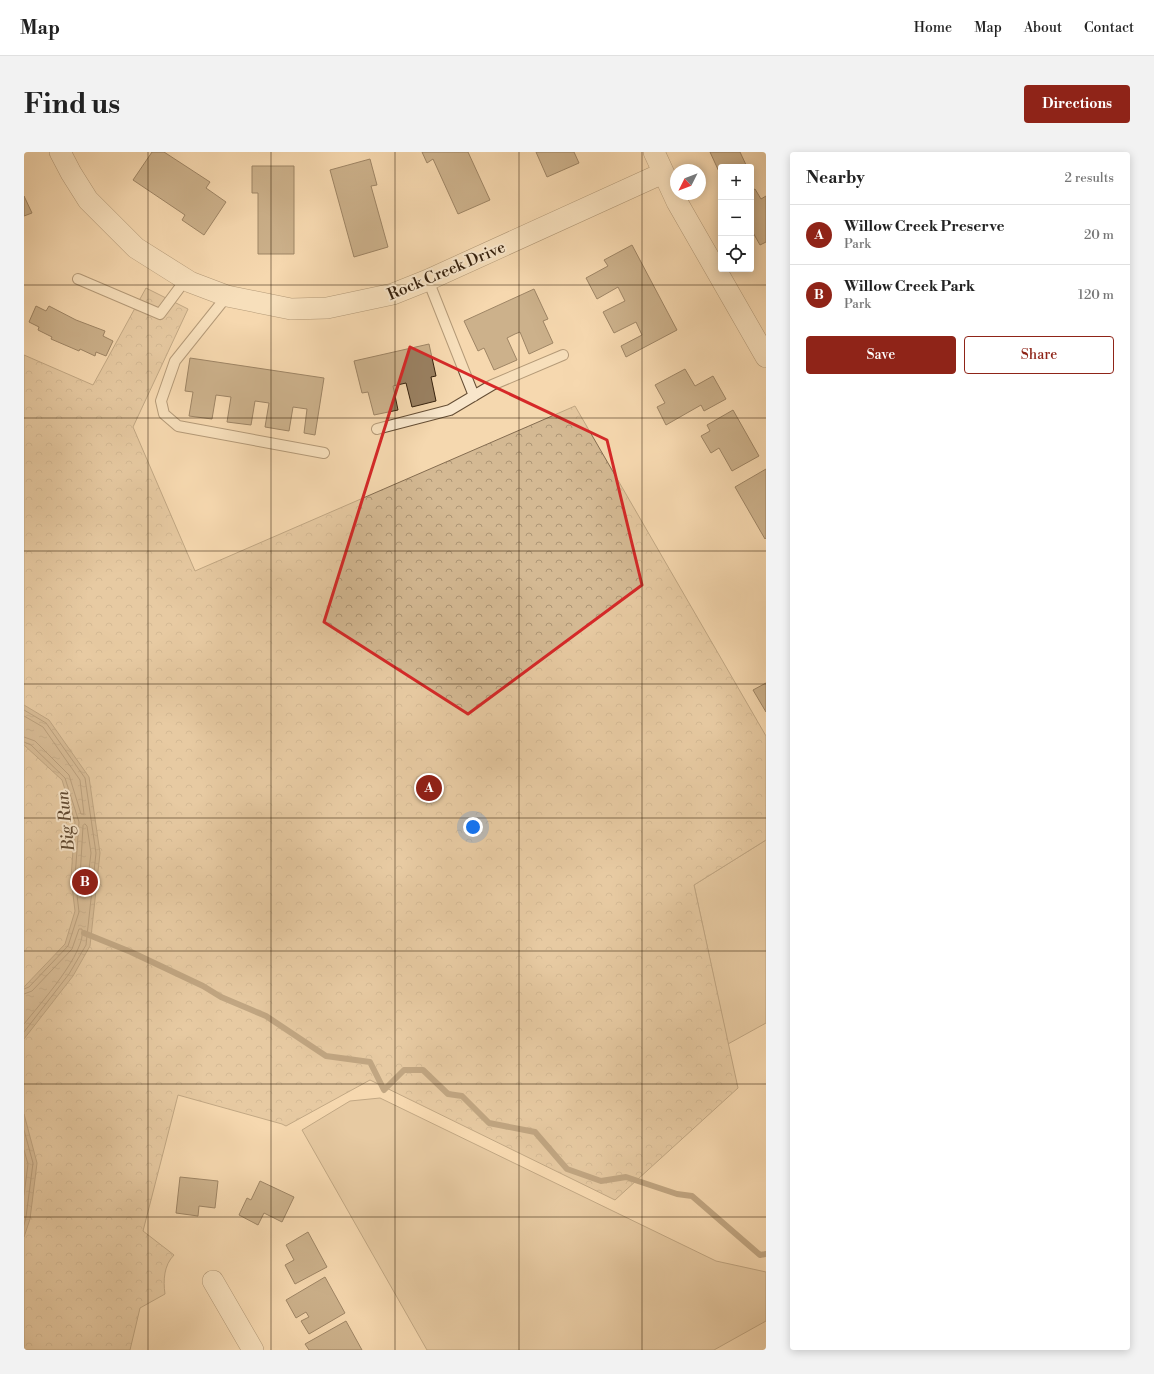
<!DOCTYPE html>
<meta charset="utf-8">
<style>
:root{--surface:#fff;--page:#f2f2f2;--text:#222;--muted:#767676;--line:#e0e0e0;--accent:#8f2418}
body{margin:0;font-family:"Libre Bodoni",serif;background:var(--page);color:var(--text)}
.controls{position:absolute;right:12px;top:12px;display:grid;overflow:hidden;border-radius:4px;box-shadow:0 2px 10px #0003}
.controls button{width:36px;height:36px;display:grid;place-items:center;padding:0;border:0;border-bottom:1px solid var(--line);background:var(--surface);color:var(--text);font:20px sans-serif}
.compass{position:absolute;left:646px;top:12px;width:36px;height:36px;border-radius:50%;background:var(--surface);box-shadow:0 2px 10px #0003;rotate:228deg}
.you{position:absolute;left:449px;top:675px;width:14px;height:14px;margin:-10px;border:3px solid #fff;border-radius:50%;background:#1a73e8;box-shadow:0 0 0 6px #1a73e833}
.badge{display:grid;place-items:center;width:26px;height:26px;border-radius:50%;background:var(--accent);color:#fff;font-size:13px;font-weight:700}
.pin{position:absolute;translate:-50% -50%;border:2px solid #fff;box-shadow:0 1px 4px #0006}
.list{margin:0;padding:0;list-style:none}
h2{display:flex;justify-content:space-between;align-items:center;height:52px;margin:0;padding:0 16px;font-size:17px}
h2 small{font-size:13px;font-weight:400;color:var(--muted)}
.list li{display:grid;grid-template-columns:26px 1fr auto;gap:12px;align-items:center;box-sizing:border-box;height:60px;padding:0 16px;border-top:1px solid var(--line)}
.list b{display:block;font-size:15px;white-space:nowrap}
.list p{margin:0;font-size:13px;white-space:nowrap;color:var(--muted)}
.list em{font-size:13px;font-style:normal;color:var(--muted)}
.actions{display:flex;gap:8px;padding:12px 16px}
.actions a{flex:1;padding:9px 0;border:1px solid var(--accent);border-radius:4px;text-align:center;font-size:14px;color:var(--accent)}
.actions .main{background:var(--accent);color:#fff}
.icon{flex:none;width:22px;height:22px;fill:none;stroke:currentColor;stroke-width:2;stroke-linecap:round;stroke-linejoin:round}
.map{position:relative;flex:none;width:742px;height:1198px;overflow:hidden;border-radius:4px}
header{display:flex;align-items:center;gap:24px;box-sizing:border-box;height:56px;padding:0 20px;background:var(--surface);border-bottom:1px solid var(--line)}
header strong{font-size:19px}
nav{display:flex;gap:22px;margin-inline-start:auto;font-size:14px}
.intro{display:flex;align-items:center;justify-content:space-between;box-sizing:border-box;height:96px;padding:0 24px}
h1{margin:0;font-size:28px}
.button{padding:10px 18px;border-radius:4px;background:var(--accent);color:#fff;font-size:14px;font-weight:700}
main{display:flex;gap:24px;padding:0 24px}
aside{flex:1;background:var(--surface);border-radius:4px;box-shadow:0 2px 10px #0003}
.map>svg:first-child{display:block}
.green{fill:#d4b993;stroke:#846c50}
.park{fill:url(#park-crowns);stroke:#846c50}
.water{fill:url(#water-ripples);stroke:#81694d}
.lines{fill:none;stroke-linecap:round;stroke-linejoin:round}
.shore{stroke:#745c42;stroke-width:1}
.stream{stroke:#81694d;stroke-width:6}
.building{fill:#998061;stroke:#35200c}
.service-casing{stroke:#654e35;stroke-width:12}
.minor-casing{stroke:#654e35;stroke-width:22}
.service{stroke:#f8e6cb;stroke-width:10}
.minor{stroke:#f8e6cb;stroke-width:21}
.marked{fill:none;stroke:#d62828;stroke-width:3;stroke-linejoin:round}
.grid{fill:none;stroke:#35200c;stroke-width:1;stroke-opacity:0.55}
.labels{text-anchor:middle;stroke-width:4;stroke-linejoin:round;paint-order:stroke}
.street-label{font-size:16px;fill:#35200c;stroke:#f8e6cb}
.water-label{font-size:17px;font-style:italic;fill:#614a32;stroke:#f8e6cb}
</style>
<header>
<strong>Map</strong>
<nav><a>Home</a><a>Map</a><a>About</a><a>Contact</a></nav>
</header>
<div class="intro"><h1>Find us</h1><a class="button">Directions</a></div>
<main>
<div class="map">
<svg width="742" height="1198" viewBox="0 0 742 1198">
<defs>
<pattern id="park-crowns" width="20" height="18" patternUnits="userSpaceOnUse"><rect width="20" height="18" fill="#d4b993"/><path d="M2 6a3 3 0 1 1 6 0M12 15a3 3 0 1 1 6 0" fill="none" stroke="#ad9676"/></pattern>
<pattern id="water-ripples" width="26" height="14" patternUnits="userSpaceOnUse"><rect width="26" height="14" fill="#b49978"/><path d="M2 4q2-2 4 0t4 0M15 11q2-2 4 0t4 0" fill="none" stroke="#937c61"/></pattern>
</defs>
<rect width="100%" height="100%" fill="#f5d8af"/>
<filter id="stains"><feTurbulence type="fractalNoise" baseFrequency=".005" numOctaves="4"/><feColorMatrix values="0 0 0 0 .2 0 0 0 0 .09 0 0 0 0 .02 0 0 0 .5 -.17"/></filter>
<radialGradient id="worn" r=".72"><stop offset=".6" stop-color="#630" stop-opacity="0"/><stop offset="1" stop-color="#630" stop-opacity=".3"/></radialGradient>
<path class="green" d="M742,688v183l-38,21 -34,-159z
M356,946l336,163 50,11v49l-52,29h-287l-125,-220 48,-29z"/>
<path class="park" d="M122,136l42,21 -55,118 62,144 380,-165 191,330v104l-72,45 44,203 -123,112 -245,-120 -84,46 -4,-2 -104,-29 -35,136 31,24c-10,10 -11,25 -9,39l-25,14 -10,42h-106v-995l69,30z"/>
<path class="water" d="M0,553l25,15 40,57 11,76 -10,93 -17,30 -49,63v-52l41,-43 10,-33 -4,-33 4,-56 -13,-42 -38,-35z
M0,962l13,49 -7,56 -6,18z"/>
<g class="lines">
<path class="shore" d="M0,558l22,13 39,55 11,75 -10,92 -17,29 -45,58
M0,564l19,11 37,53 4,34h-3l-12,-39 -34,-34 -11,-4
M0,590l7,3 34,33 14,44 -4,56 4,34 -11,34 -39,41 -5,2
M61,672l2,2 4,27 -5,41 -2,1 -2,-1 -2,-16 3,-52z
M0,842l8,-3 40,-42 7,-20h3c5,23 -43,76 -58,95
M0,978l9,33 -7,54 -2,8
M0,998l4,14 -4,31"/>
<path class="stream" d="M60,781l47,19 72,34 18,11 45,19 60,40 44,6 14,28 20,-20h19l25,24 14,2 27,27 46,9 32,37 34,12 25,-4 51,17 15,2 68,59 6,-1"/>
</g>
<path class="building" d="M128,0h12l46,30 -4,6 20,14 -22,33 -22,-15 3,-5 -52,-35z
M398,0h46l22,48 -32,14 -25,-55 -6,4z
M512,0h38l5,11 -32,14z
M686,0h30l7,15h-26v9z
M346,7l7,26 -6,1 17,61 -34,10 -24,-87z
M228,14h42v88h-36v-61h-6z
M731,37l6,10 5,-3v46l-6,3 -9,-16v-38z
M0,44l8,17 -8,3z
M608,93l45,85 -51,27 -5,-11 21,-11 -6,-13 -22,11 -11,-21 22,-11 -7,-14 -21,12 -11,-21 22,-12 -4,-6z
M510,137l14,30 -5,2 10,22 -24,11 -9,-22 -5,2 -8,4 10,22 -23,10 -10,-22 -6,3 -14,-30z
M12,154l10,5 3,-5 27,14 29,11 -2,5 10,5 -7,15 -10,-4 -1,4 -15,-7 -1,2 -28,-12 1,-2 -14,-7 1,-3 -10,-5z
M405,192l7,32 -5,1 5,24 -24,6 -6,-24 -13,3 5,24 -24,5 -6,-23 -6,1 -8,-32z
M166,206l134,20 -9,57 -11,-2 3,-24 -14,-2 -4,24 -24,-4 4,-24 -14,-2 -4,24 -24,-3 4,-25 -15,-2 -4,24 -23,-3 4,-24 -8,-1z
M661,217l10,17 18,-10 13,23 -22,12 -3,-6 -35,20 -9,-18 8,-4 -10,-18z
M709,258l26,46 -27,15 -13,-23 -8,5 -10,-17 9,-5 -3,-6z
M742,317v69l-1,1 -30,-52z
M742,531v29l-13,-22z
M156,1025l38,4 -3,27 -16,-2 -1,10 -22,-3z
M236,1029l34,16 -12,25 -18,-9 -6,12 -19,-10 8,-17 4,2z
M284,1080l19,35 -32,17 -10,-19 9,-5 -8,-15z
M301,1125l20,36 -36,21 -8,-13 8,-4 -3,-5 -10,6 -10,-18z
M322,1169l16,29h-53l-4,-6z"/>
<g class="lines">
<defs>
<path id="service" d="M54,127l82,35 26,-35
M404,128l46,116
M203,144l-52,65 -14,40 3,13 14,12 146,27
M353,277l73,-19 42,-25 71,-30"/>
<path id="minor" d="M36,0l11,21 17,27 48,48 54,34 37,14 64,13 36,-1 66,-14 35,-14 235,-107
M630,0l23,50 89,155
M189,1129l40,69"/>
</defs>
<use href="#service" class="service-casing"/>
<use href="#minor" class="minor-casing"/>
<use href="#service" class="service"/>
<use href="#minor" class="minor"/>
</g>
<path d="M0 0H742V1198H0ZM386,195l197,93 35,145 -174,129 -144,-92z" fill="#f5d8af" fill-opacity=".55" fill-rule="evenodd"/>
<path class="marked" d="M386,195l197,93 35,145 -174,129 -144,-92z"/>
<path class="grid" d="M124,0v1198M247,0v1198M371,0v1198M495,0v1198M618,0v1198M0,133h742M0,266h742M0,399h742M0,532h742M0,666h742M0,799h742M0,932h742M0,1065h742"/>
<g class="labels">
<g class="street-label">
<text transform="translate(422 118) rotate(-23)" y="6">Rock Creek Drive</text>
</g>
<g class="water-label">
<text transform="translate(41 669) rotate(-96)" y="6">Big Run</text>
</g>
</g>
<rect width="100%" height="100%" filter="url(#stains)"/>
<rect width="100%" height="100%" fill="url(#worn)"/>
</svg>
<div class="controls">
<button>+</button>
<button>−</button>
<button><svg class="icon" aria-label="locate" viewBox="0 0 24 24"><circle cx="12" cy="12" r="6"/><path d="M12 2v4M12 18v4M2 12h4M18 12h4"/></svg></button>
</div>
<svg class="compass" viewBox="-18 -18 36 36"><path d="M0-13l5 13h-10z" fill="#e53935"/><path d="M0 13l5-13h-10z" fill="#767676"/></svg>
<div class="you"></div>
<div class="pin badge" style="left:405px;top:636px">A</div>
<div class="pin badge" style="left:61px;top:730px">B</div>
</div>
<aside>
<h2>Nearby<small>2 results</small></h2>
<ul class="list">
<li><span class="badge">A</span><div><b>Willow Creek Preserve</b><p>Park</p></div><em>20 m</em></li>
<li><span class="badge">B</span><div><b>Willow Creek Park</b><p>Park</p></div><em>120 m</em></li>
</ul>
<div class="actions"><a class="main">Save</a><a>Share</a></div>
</aside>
</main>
